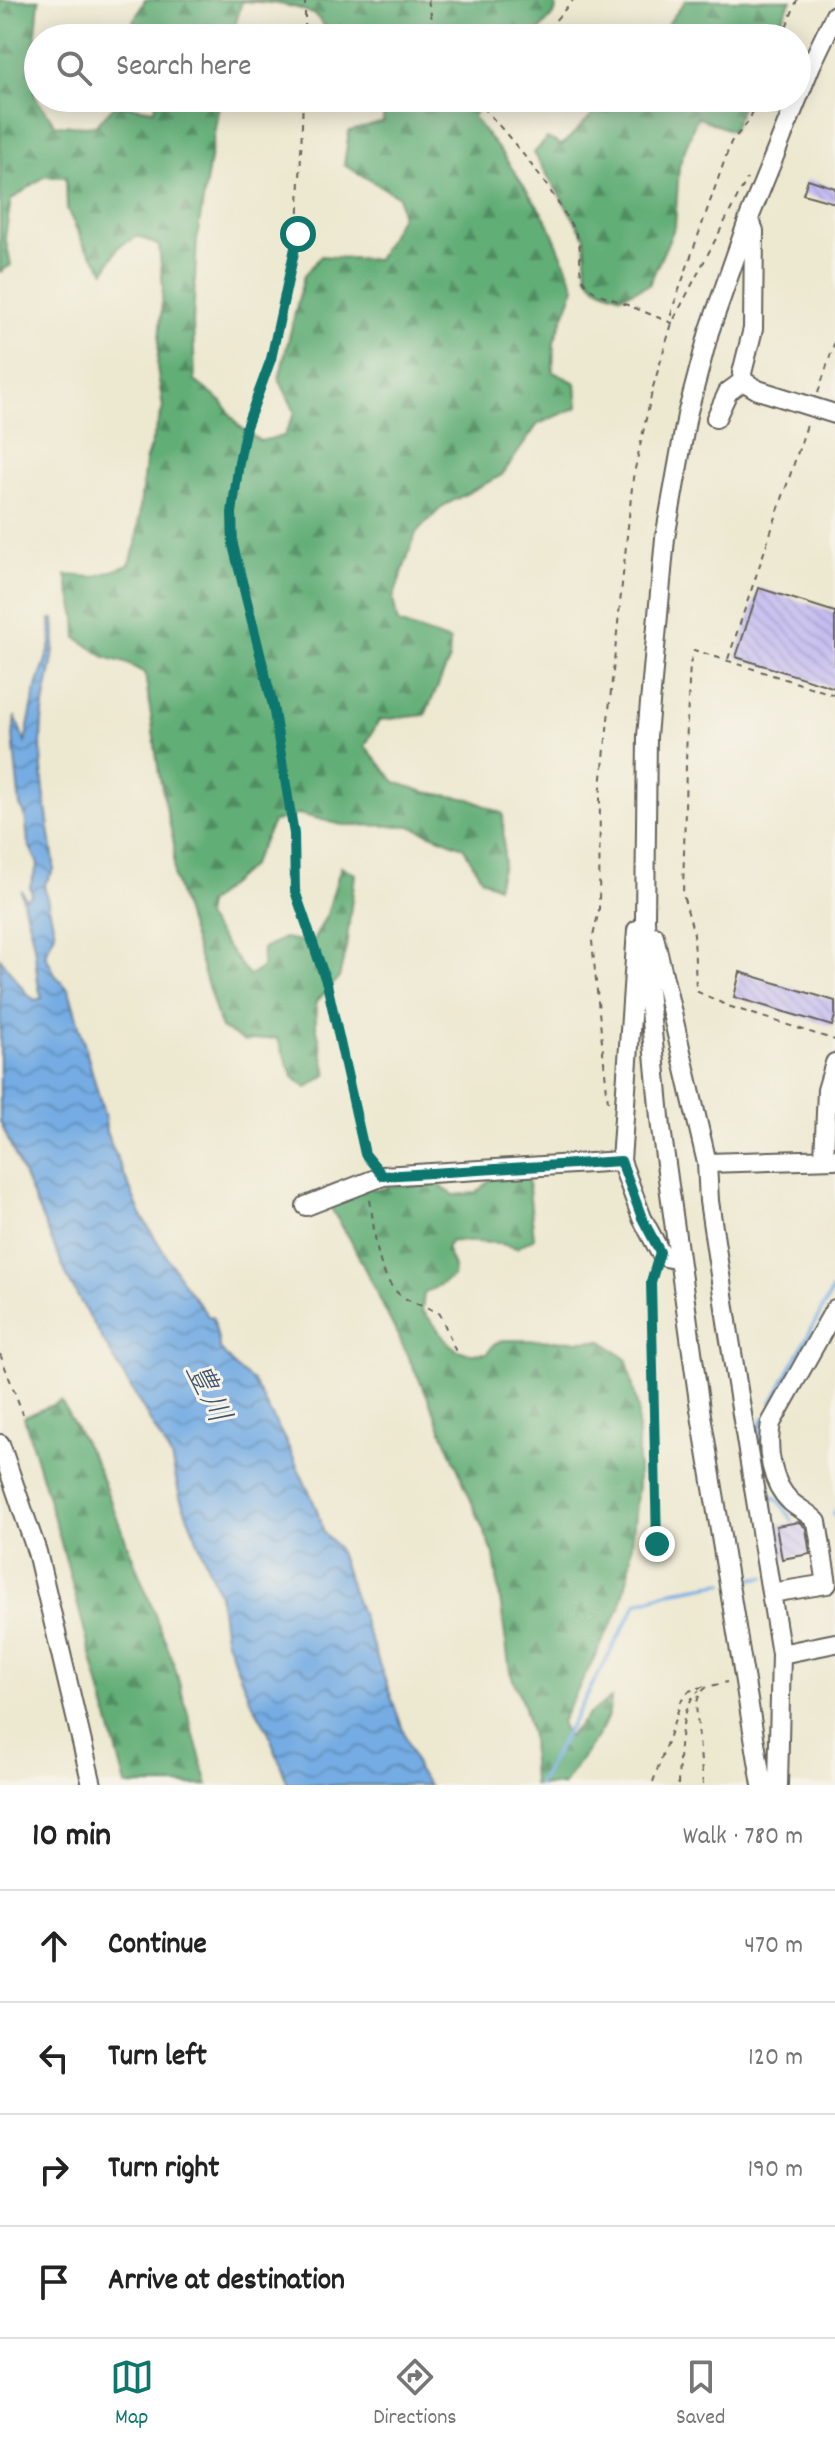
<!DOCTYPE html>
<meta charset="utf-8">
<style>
:root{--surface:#fff;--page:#f2f2f2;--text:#222;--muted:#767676;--line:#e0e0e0;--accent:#0f766e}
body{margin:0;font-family:Dekko,"Klee One",sans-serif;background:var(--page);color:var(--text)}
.stop{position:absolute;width:24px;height:24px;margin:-18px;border:6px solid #0f766e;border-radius:50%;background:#fff}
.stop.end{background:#0f766e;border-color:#fff;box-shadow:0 2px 8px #0008}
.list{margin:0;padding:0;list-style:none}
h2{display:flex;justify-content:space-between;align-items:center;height:104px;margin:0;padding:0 32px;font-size:34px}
h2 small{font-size:26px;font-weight:400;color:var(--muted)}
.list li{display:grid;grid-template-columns:52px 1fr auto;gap:24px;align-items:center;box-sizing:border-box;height:112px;padding:0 32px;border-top:2px solid var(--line)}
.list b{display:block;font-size:30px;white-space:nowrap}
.list em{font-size:26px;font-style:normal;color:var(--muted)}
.icon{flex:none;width:44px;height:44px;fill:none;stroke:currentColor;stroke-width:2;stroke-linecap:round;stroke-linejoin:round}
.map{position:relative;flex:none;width:835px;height:1785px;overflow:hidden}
.search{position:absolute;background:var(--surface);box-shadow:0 4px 20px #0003;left:24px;right:24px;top:24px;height:88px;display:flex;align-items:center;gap:20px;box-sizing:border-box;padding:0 28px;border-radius:44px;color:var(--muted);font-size:30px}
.sheet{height:552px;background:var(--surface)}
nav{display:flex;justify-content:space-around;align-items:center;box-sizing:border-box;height:112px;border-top:2px solid var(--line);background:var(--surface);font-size:22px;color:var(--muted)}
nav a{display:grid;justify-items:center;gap:4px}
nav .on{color:var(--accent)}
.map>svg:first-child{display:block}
.forest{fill:url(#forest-firs);stroke:#3f654a;stroke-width:2}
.water{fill:url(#water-waves);stroke:#486480;stroke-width:2}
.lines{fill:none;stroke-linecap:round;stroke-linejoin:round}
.stream{stroke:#74ace3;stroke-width:4}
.building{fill:url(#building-back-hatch)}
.minor-casing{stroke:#65635b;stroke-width:22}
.path{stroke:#65635b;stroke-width:2;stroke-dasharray:6 6;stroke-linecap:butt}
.minor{stroke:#fff;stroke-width:18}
.route{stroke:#0f766e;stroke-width:10}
.labels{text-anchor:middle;stroke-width:6;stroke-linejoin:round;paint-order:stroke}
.water-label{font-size:32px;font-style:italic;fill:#3f566c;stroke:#f7f3e8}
</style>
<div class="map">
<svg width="835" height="1785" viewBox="0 0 835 1785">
<defs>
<pattern id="forest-firs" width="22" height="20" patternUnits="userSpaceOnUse" patternTransform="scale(2)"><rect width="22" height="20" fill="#62ae77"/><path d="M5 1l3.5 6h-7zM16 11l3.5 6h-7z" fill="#508d61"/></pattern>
<pattern id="water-waves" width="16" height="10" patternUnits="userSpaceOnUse" patternTransform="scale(2)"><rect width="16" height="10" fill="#74ace3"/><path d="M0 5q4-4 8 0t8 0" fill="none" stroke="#5e8bb7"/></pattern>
<pattern id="building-back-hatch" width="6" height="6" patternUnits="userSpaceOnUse" patternTransform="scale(2)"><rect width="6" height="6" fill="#c4bcf1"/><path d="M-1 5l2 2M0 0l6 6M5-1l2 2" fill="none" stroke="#a8a1ce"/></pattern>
</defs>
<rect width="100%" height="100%" fill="#f7f3e8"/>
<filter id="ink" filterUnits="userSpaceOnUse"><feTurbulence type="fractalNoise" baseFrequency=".0125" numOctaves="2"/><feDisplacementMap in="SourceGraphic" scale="16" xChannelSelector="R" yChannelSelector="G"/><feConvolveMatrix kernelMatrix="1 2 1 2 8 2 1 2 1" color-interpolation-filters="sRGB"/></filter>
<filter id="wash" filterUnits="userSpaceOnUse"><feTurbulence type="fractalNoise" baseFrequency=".006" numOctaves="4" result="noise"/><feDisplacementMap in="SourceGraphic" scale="32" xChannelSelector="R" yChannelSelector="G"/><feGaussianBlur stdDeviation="1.8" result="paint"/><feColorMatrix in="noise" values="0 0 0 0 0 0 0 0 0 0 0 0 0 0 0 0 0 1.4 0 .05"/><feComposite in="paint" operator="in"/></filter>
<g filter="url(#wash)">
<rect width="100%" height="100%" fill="#ede8d0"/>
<path class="forest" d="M0,0h39l-5,56 1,41 21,28 39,1 21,-22 38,6 3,-12h63l-23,140 -4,85 2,58 27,21 16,23 22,16 24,-5 11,-24 -16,-33 25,-103 17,-20 56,4 24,-44 -2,-19 -55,-32 5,-34 34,-9 1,-24h98l-9,19 30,38 45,67 27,65 -21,55 -1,30 23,11 2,24 -40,17 -36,51 -59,31 -27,27 -23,66 5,24 52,18 -1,20 -24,54 -46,5 -14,26 30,36 30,10 45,7 33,15 1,47 -7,26 -15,-8 -19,-32 -53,-21 -68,-1 -43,-11 -26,8 -22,44 -44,38 -2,13 44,59 13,-8 1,-20 21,-10 28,5 15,-29 14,-48 14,8 -9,74 -7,30 -23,24v23l11,49 -20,14 -14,-11 -16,-39 -33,3 -23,-13 -47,-151v-33l-15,-70 -14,-101 -19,-10 -21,-6 -28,-19 -1,-21 -10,-42 28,2 35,-12 7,-21 9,-82 18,-54 -6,-41 6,-80 -4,-41 -20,-10 -20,10 -14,25 -21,-26 -17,-36 -1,-32h-22l-33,23 -6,37 6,28 -11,7z
M145,0h412l-2,13 -22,25h-196c-12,-5 -13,-17 -23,-23 -20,-12 -49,-12 -72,-14l-10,37h-108z
M686,0h105l-18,38h-116z
M609,98h137l-14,33 -35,-14 -18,49 -4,60 -26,59 -28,11 -24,-9 -10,-11 -2,-39 -51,-84 13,-15 15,7z
M504,1175l24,3 6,60 -17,10 -20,-5 -46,-2 -5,7 8,19 -1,10 -29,17 -2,17c27,25 21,46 66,42l6,-9 8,-4 101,1 24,19 11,49v75l-9,89 -9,35 -59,114 7,15 21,-23 22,-16c0,32 -33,59 -47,87h-31l-2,-49 -8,-32 -13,-32 -16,-117 -68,-162 -76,-154 -17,-27 -8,-23 21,-9 31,10 16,-4 44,-2 17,11 22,-2 13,-13z
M61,1401l35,63 77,197 35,124h-82l-66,-246 -36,-122z"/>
<path class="water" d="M50,619h4c4,39 -9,65 -12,103 -4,47 6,95 12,141v7l-10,15 11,48 -10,21 11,22 13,14 36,128 1,14 36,85 40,64 26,35 5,1 7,32 17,20 16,12 33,61 30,65 8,26 13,14 81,224 11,14h-141l-20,-54 -20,-36 -23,-57 -6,-44 -39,-97 -9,-40 -100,-172 -71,-164v-163l27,36 8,6 7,-2c-6,-15 -5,-29 -7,-45 -2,-21 -11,-42 -14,-63l5,9 6,-5 -2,-8 8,-22 -10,-21 -3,-29 -5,-8 -7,-69 2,-21 10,26 10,-49 16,-49z"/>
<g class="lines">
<path class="stream" d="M772,1403l63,-118
M761,1443l-2,-15 5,-10
M767,1479l16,95 -10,2
M771,1495l9,7 12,18
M834,1514l1,-3
M733,1582l31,-5
M538,1785l99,-182 37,-12 50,-8"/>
</g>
<g id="blocks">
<path class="building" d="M808,179l27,9v15l-32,-9z
M759,588l76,24v76l-99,-31z
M740,972l95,29v15l-3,10 -98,-29z
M799,1522l7,6 4,26 -28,5 -6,-33z"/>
</g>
</g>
<g filter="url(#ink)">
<use href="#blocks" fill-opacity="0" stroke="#65635b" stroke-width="2"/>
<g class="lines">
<defs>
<path id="minor" d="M743,381l15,9 77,24
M716,418l12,-26 15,-11 -1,-8 11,-44 1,-98 -5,-13
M637,930l-16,231 21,57 18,34 6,5 13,3
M654,936l53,227 2,38 19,127 53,326 -3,131
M824,1159l3,-69 8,-27
M707,1163l128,-4
M306,1206l77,-30 238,-15
M0,1444l37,108 55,233
M771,1593l56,-9 -10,-62c-8,-9 -18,-13 -26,-20 -20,-19 -25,-52 -20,-79l64,-114
M781,1654l54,-11
M762,1785l-62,-376 -39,-281 -13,-139 -3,-70 2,-183 18,-198 22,-123 22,-83 40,-114 62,-153 24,-50"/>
</defs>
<use href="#minor" class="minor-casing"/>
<path class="path" d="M305,0v38
M428,0l5,24 6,14
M540,38l33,-38
M782,38l15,-38
M303,98l-5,136 -27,125 -25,68 -7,35 -7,51 1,32 40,161 21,128 1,57 32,93 38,170 7,9
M475,98c37,42 74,84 100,134 13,25 -6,43 20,60l77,31v-13l59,-168 18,-21 9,-23
M818,393l17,-52
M728,659l80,-237
M835,695l-141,-45 -4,14 -3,57 -4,174 11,39 2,57 32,15 107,34
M608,1102l-16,-161 7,-31 1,-113 33,-319 20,-91 19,-64 75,-144
M370,1200c5,29 5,75 30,95 12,9 27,11 40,19l16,38
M653,1270l-2,12 6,262
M0,1354l23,60
M653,1782l29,-83 7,-8 16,-5
M678,1785c1,-23 1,-81 21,-94
M703,1785l-7,-80 4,-12 7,-6 20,-5"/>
<use href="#minor" class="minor"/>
</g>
</g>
<g class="lines" filter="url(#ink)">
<path class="route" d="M298,234l-27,125 -25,68 -7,35 -7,51 1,32 40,161 21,128 1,57 32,93 38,170 18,22 238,-15 21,57 18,34 -9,30 6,262"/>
</g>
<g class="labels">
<g class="water-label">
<text transform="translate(210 1392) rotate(65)" y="11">豊川</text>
</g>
</g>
</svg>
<div class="stop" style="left:298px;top:234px"></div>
<div class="stop end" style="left:657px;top:1544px"></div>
<div class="search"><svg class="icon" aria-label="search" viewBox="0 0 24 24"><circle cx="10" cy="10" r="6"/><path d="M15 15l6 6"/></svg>Search here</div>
</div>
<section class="sheet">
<h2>10 min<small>Walk · 780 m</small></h2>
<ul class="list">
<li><svg class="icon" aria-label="ahead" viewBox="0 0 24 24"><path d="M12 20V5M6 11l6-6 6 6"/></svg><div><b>Continue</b></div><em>470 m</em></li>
<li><svg class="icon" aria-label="left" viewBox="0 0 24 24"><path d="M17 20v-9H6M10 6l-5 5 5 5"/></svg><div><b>Turn left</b></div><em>120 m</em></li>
<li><svg class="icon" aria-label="right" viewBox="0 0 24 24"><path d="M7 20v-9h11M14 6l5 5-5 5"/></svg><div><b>Turn right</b></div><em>190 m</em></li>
<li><svg class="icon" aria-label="arrive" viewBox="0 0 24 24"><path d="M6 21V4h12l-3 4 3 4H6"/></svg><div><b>Arrive at destination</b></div></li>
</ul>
</section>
<nav>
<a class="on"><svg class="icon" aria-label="map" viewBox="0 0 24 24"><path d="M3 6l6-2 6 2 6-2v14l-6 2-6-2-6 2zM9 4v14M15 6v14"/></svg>Map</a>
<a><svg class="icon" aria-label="directions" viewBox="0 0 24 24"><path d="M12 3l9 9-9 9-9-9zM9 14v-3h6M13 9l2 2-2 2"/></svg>Directions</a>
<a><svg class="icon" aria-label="saved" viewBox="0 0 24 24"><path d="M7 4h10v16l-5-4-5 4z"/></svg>Saved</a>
</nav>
